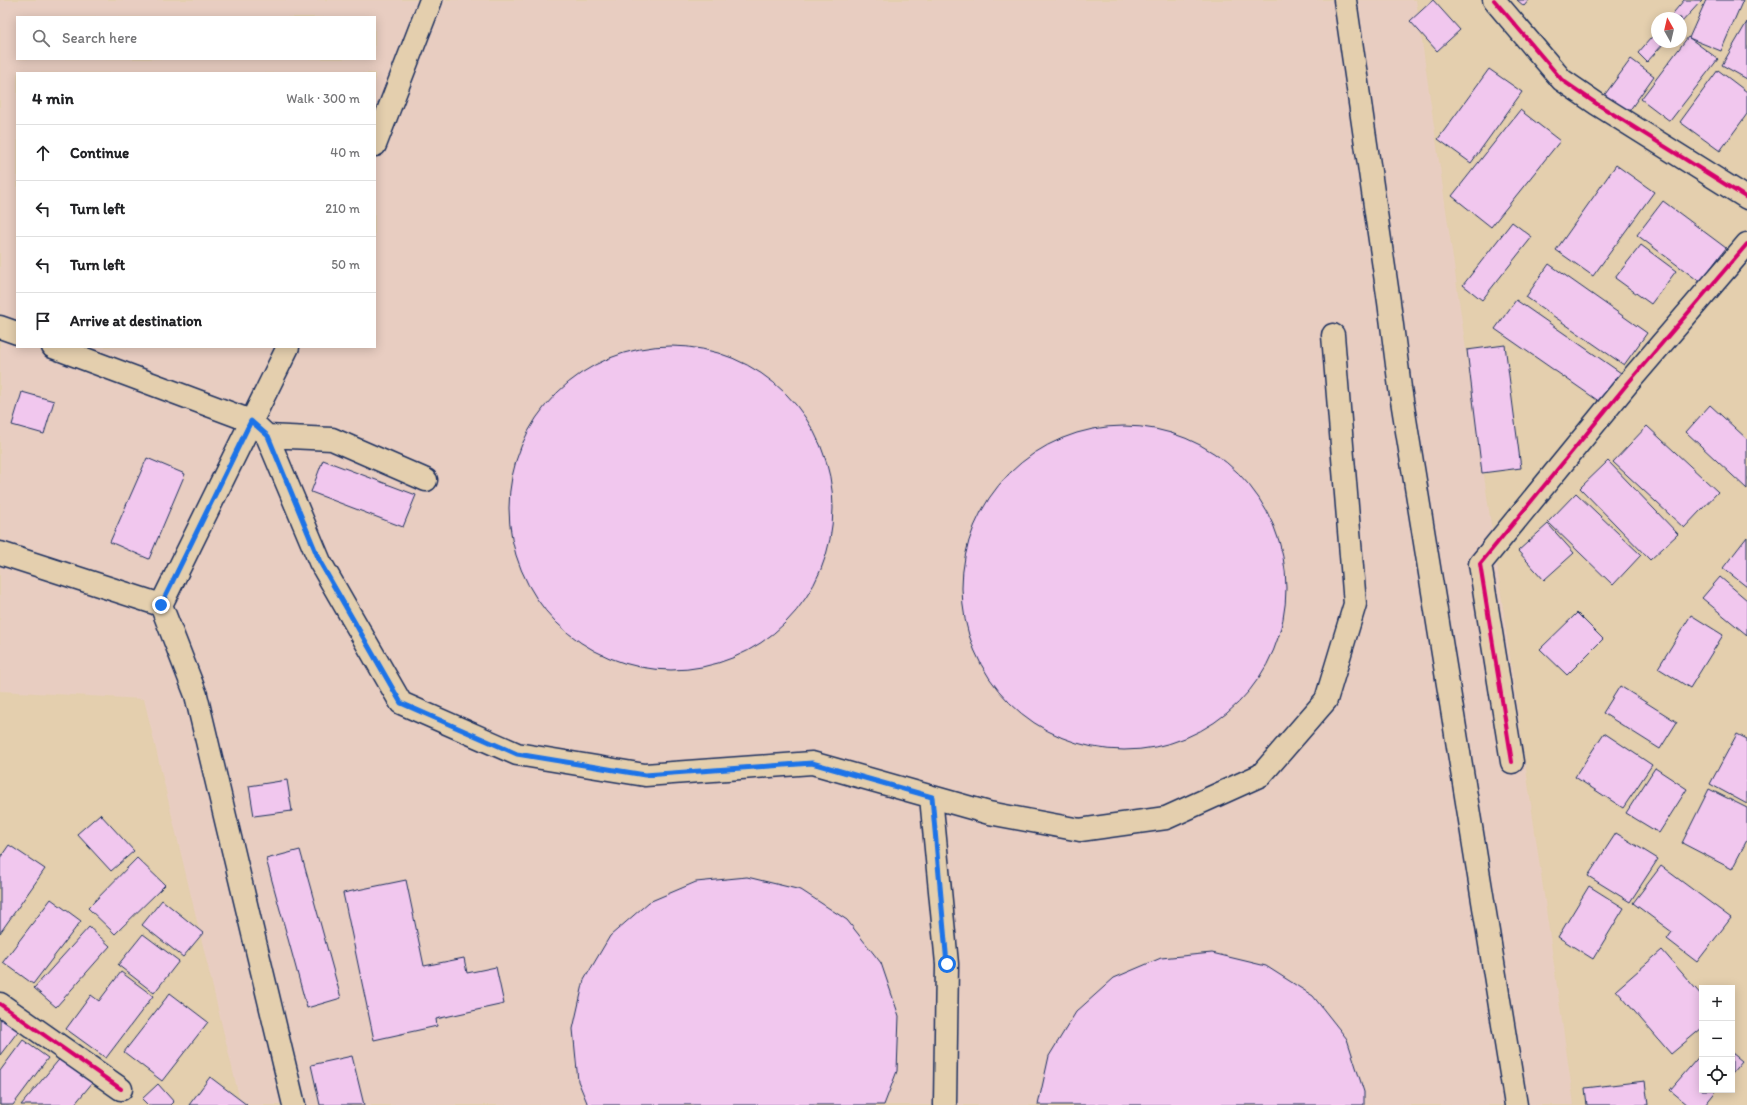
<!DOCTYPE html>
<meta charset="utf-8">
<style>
:root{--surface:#fff;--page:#f2f2f2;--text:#202124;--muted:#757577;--line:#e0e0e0}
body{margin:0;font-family:Itim,sans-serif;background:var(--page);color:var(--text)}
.controls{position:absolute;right:12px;bottom:12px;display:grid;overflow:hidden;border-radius:0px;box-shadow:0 2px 10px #0003}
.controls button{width:36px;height:36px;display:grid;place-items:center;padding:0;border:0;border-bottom:1px solid var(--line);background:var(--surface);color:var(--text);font:20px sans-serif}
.compass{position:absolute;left:1651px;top:12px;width:36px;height:36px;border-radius:50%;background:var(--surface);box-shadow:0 2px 10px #0003;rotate:352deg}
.stop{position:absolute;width:12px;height:12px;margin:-9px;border:3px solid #1a73e8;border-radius:50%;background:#fff}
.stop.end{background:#1a73e8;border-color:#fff;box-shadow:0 1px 4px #0008}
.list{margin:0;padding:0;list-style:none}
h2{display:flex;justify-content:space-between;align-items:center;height:52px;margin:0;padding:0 16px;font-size:17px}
h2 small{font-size:13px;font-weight:400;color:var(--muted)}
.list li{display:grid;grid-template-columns:26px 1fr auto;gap:12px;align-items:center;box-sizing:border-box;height:56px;padding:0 16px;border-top:1px solid var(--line)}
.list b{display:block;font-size:15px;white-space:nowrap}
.list em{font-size:13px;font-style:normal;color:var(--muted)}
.icon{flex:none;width:22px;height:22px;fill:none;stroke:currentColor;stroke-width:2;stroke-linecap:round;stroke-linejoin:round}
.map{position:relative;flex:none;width:1747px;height:1105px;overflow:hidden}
.search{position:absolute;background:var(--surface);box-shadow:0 2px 10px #0003;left:16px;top:16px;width:360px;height:44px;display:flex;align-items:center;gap:10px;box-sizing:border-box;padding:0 14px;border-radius:0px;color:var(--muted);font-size:15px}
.panel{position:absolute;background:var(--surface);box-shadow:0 2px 10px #0003;left:16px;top:72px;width:360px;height:276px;border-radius:0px}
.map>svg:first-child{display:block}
.built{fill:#e8cdc1;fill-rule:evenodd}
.building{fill:#f1c7ee;stroke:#1b2f5e}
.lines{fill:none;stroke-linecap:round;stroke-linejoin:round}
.minor-casing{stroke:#1b2f5e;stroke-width:25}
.minor{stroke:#e4cfae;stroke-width:22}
.cycleway-casing{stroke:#e4cfae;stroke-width:6}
.cycleway{stroke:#d6006c;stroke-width:4}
.route{stroke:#1a73e8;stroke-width:5}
</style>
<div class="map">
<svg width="1747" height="1105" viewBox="0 0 1747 1105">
<rect width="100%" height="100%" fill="#e4cfae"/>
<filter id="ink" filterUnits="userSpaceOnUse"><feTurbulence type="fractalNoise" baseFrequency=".025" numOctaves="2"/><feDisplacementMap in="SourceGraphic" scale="8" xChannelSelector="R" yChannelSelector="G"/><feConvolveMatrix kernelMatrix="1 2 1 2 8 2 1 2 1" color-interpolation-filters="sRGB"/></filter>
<g filter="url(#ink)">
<path class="built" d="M0,0h1416l158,1105h-1333l-97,-406 -144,-8zM17,17h358v42h-358zM17,73h358v274h-358z"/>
<path class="building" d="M1433,0l27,30 -23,21 -27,-30z
M1517,0h12l-5,6z
M1684,0h18l-21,23v-5h-12z
M1706,0h37l-22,51 -32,-13z
M1747,22v57l-25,-14z
M1657,31v11h8l-18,20 -9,-9z
M1688,37l30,22 -48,62 -29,-22z
M1631,59l23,17 -27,38 -24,-17z
M1489,69l33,23 -51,71 -33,-24z
M1718,70l29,22v22l-27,37 -40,-29z
M1520,110l40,31 -69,86 -39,-31z
M1616,165l38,27 -61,84 -37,-26z
M1663,201l63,47 -26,34 -63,-47z
M1512,222l20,15 -50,63 -19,-15z
M1641,245l35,26 -25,33 -36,-26z
M1549,264l98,69 -23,32 -98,-68z
M1516,300l105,73 -21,29 -105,-73z
M1505,345l16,123 -39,5 -15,-123z
M509 508a162 162 0 1 1 324 0a162 162 0 1 1-324 0Z
M22,392l32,9 -10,33 -32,-9z
M1710,405l37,34v50l-61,-57z
M1647,426l71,66 -34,36 -71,-66z
M962 588a162 162 0 1 1 324 0a162 162 0 1 1-324 0Z
M147,458l38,16 -36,85 -39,-17z
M323,460l93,35 -13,32 -92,-35z
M1608,461l70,73 -28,26 -70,-72z
M1576,493l65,62 -28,30 -65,-63z
M1548,524l26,29 -30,27 -26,-29z
M1747,537v50l-24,-19z
M1720,577l27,23v35l-45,-37z
M1577,613l26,26 -36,36 -27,-26z
M1691,615l32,20 -33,53 -32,-20z
M1620,686l57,36 -17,27 -57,-36z
M1604,733l48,32 -29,43 -48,-31z
M1737,734l10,5v65l-37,-20z
M1655,768l32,21 -28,44 -33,-20z
M287,780l5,31 -38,5 -5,-30z
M1709,789l38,19v32l-15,29 -50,-26z
M100,814l34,37 -23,20 -34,-37z
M1616,833l42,26 -28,43 -42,-26z
M9,845l36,24 -45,64v-75z
M300,850l41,148 -34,10 -41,-149z
M137,858l28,27 -50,49 -27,-26z
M1661,866l70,52 -34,44 -30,-23 5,-7 -39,-29z
M747,877l54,13 46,30 34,43 18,53 -2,55 -13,34h-296l-10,-24 -5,-52 11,-49 26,-44 39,-34 47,-20z
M406,880l18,86 40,-8 3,15 29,-6 8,37 -68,15 1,7 -63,14 -31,-147z
M1589,886l35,22 -31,51 -35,-22z
M51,899l30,22 -48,63 -30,-22z
M162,900l41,33 -20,24 -41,-32z
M89,927l21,19 -54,61 -22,-19z
M143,934l36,27 -25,32 -36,-28z
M1662,950l40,46v32l-31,26 -55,-64z
M1212,953l54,13 47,30 34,43 17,53v13h-326l11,-49 27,-44 38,-34 47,-20z
M121,972l32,24 -47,62 -40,-29 25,-34 8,6z
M170,993l38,29 -46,59 -38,-29z
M0,1016l19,14 -19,25z
M23,1040l25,18 -35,47h-13v-34z
M1702,1053v37h15l-12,15h-17l-18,-15z
M1732,1053l10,8 -10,12z
M62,1056l31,26 -19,23h-53z
M352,1056l12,49h-44l-9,-40z
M210,1077l37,28h-58z
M1645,1081l3,24h-61l-2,-17z
M158,1084l16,18 -3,3h-23l-6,-6z"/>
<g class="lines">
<defs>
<path id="minor" d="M1345,0l44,302 11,86 116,717
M1494,0l68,80 35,24 150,94
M375,145l56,-145
M0,327l17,6
M53,347l198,74 16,15 53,126 81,141 116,51 128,21 167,-12 177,50 91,17 86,-12 95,-43 65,-75 29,-96 -22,-269
M288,347l-127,258 35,90 98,410
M267,436l65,3 94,41
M0,553l161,52
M1512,762l-32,-198 148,-181 119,-139
M931,797l16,167 -2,141
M0,1004l121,85"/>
</defs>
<use href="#minor" class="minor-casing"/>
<use href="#minor" class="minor"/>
<defs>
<path id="cycleway" d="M1494,0l68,80 35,24 150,94
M1512,762l-32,-198 148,-181 119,-139
M0,1004l121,85"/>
</defs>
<use href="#cycleway" class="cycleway-casing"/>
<use href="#cycleway" class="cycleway"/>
</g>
</g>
<g class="lines" filter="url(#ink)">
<path class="route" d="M161,605l90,-184 17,15 52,126 81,141 116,51 128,21 167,-12 120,34 15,167"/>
</g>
</svg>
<div class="controls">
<button>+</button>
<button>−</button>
<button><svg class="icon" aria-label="locate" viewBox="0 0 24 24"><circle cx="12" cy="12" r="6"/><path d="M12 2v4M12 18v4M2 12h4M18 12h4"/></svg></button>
</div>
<svg class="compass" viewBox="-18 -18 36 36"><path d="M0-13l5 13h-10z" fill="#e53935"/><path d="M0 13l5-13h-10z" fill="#757577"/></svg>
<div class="stop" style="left:947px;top:964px"></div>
<div class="stop end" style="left:161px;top:605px"></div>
<div class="search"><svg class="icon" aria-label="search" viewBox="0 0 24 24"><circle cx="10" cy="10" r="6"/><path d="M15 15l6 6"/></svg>Search here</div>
<section class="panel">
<h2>4 min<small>Walk · 300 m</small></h2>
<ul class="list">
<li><svg class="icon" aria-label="ahead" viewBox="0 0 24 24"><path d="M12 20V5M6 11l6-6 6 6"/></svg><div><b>Continue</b></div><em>40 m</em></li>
<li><svg class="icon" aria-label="left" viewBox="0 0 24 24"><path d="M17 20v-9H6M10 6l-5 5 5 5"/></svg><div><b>Turn left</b></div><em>210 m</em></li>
<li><svg class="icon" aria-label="left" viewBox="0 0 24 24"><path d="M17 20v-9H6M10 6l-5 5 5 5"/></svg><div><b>Turn left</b></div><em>50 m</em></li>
<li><svg class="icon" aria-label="arrive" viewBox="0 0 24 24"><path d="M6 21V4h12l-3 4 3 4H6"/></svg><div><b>Arrive at destination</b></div></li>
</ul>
</section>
</div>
